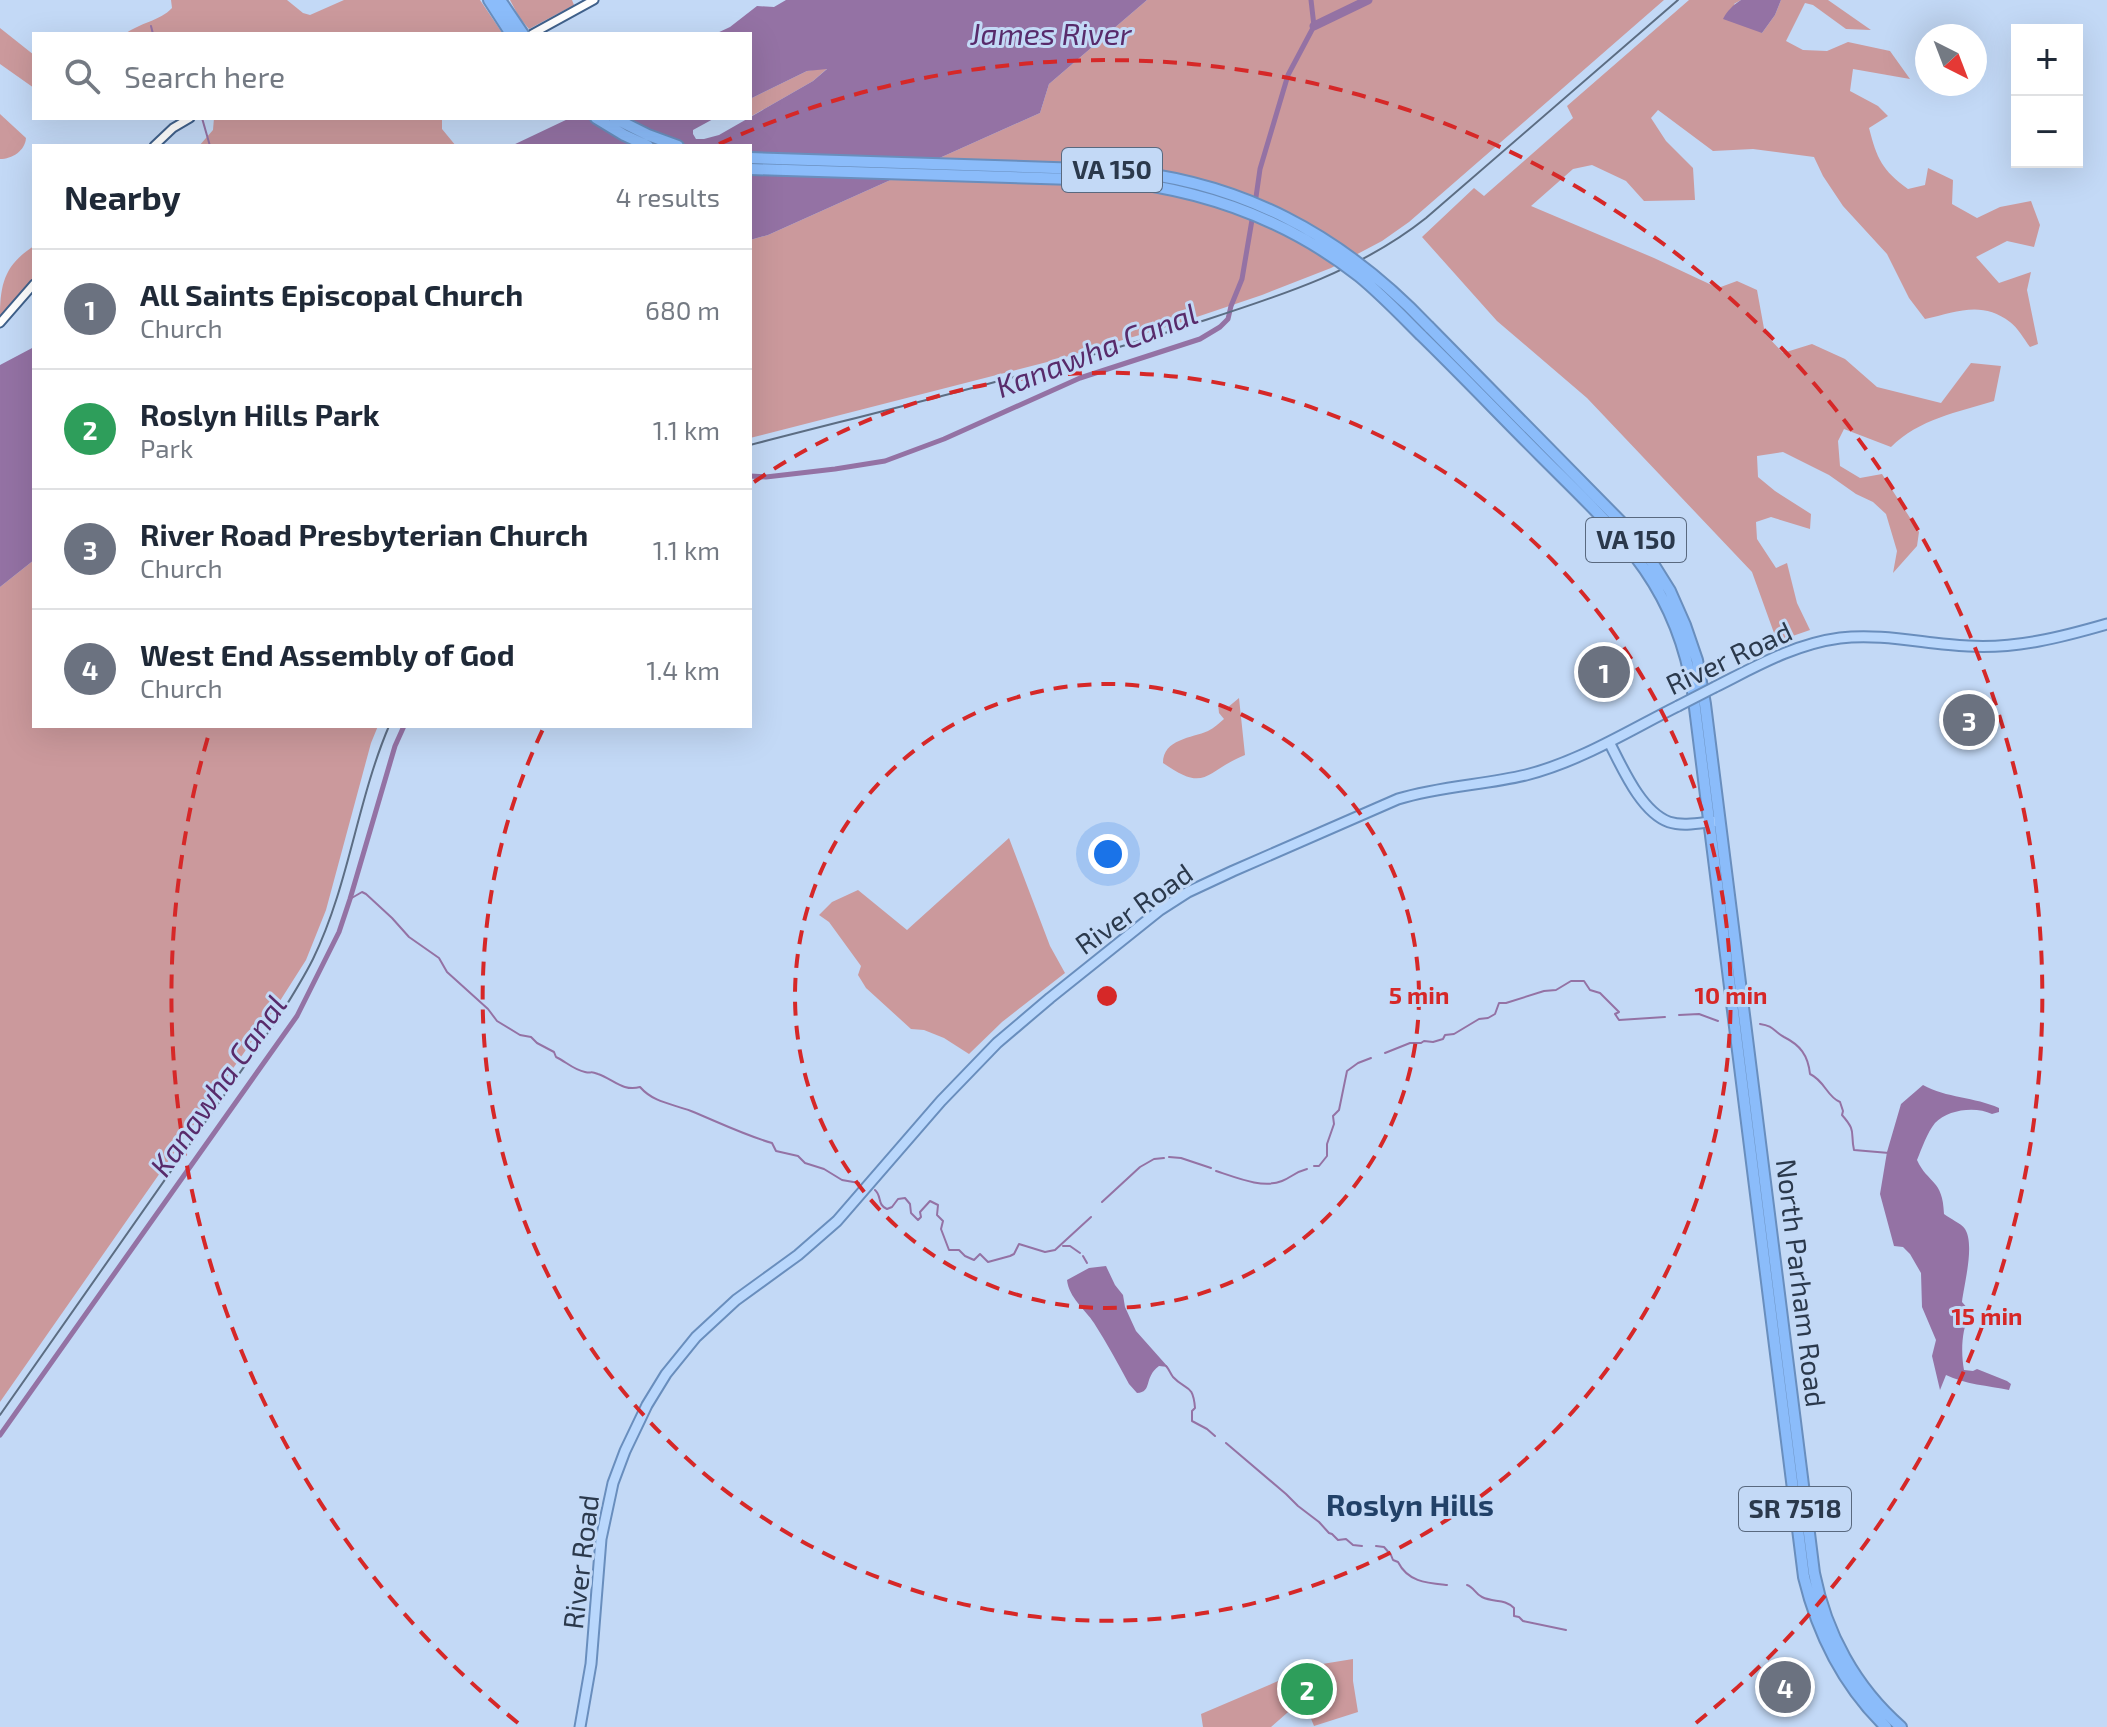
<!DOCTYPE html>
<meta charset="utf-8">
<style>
:root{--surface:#fff;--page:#f6f6f7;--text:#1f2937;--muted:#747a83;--line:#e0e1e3;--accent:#0f766e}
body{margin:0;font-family:"Exo 2",sans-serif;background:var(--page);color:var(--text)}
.controls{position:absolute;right:24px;top:24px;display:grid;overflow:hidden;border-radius:0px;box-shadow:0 8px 32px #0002}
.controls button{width:72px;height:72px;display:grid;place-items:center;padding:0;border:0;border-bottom:2px solid var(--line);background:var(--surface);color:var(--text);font:40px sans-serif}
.compass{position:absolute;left:1915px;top:24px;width:72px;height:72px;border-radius:50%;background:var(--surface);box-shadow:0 8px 32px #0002;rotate:138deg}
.you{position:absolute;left:1108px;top:854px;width:28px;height:28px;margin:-20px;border:6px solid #fff;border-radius:50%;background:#1a73e8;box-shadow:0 0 0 12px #1a73e833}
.badge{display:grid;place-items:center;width:52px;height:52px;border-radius:50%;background:var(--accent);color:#fff;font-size:26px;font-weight:700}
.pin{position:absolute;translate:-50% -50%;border:4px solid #fff;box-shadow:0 2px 8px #0006}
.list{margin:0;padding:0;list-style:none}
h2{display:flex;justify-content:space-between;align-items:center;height:104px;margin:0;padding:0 32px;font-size:34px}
h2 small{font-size:26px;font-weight:400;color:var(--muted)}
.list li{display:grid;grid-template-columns:52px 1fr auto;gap:24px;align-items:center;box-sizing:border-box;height:120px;padding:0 32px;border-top:2px solid var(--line)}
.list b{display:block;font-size:30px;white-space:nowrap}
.list p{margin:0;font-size:26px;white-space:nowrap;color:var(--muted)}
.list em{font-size:26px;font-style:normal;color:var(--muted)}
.icon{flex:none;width:44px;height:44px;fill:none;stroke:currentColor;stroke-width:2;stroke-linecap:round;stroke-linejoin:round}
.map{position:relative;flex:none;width:2107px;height:1727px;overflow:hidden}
.search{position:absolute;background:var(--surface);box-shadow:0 8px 32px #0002;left:32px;top:32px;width:720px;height:88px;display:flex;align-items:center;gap:20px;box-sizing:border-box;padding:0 28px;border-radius:0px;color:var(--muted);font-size:30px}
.panel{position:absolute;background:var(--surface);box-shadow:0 8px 32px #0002;left:32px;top:144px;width:720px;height:584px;border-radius:0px}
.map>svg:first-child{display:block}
.green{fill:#cb999c}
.water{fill:#9472a4}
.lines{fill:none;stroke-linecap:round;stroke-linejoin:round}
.stream{stroke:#9472a4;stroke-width:2}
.canal{stroke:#9472a4;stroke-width:5}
.river{stroke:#9472a4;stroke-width:9}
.minor-casing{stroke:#40618b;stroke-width:11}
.major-casing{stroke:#698ebd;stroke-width:13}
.highway-casing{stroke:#698ebd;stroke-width:14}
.minor{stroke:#fff;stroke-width:7}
.major{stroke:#b9d7fc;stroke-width:9}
.highway{stroke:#8bbcfa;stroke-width:10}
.rail{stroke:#5c6d83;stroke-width:2}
.major-bridge-casing{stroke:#698ebd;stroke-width:13;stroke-linecap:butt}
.highway-bridge-casing{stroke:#698ebd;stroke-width:14;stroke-linecap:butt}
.major-bridge{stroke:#b9d7fc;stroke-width:9}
.highway-bridge{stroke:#8bbcfa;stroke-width:10}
.ring{fill:none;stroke:#d62828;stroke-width:4;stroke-dasharray:14 10}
.labels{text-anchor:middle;stroke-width:6;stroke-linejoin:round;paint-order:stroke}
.shield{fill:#c3d9f6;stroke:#59697f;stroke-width:2}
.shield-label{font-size:26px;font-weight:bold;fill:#2b394c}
.street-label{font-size:28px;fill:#2b394c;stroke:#c3d9f6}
.water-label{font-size:30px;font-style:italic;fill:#582b6b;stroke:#c3d9f6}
.neighbourhood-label{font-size:30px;font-weight:bold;fill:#214168;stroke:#c3d9f6}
.centre{fill:#d62828;stroke:#c3d9f6;stroke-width:4}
.ring-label{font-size:24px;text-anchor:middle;font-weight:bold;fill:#d62828;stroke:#c3d9f6;stroke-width:6;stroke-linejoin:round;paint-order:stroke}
</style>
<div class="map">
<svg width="2107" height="1727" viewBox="0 0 2107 1727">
<rect width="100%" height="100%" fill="#c3d9f6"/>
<path class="green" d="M171,0h116l16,13 7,2 34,-15h136l23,34h-378c14,-11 35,-13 47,-26z
M510,0h62l2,5 -45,24 -10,-12z
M1147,0h517l-255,222 -27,19 -51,27 -69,27 -92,31 -115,34 -305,78v-198l18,-5 272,-122 9,-29z
M1689,0h52l-7,4 28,29 13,-18 6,-15h47l43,30 -25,-1 -33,-24 -8,-2 -19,38 17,9 24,1 21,-9 42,9 20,28 -57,-10 -3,22 28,15 10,10 -19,12c8,31 13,42 39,61l17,-4 3,-17 25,12 -1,24 25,14 23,-11 31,-6 9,24 -6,22 -27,-6 -31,16 23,26 32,-11 -4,18 11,54 -8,3c-6,-8 -12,-19 -20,-25 -28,-22 -54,-10 -85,-3l-16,-21 -22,-44 -44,-48 -20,-30 -9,-19 -61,-8 -40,2 -55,-41 -7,8 15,23 27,27 2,32 -51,1 -18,-20 -34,-16 -19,4 -42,37 123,52 64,30 19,-7 20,9 8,44 18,19 29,-9 33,15 32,28 64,16 30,-40 30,3 -7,35c-36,11 -75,18 -103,46l-47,-18 -6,12 2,25 20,12 22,-4 37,58 -2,14 -24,27 4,-22 -11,-37 -13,-12 -17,-8 -27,-19 -46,-23 -26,4 1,21 17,14 36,23 -1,15 -39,-12 -15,5 1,17 19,29 11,-5 10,40 13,27 -26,9 -10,-6 -22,-61 -165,-174 -90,-77 -75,-84 52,-49 10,8 89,-78 -6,-12z
M0,28l34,27v33l-34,-24z
M829,67l-16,14 -63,36v-18l57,-28z
M0,114l26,24c-1,13 -14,21 -26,21z
M214,118h228v11l14,17h-257l14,-16z
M34,246v33l-34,39c0,-33 4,-53 34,-72z
M34,560v166h344l-7,17 -45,167 -20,50 -28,44 -278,398v-815z
M1239,698l6,57c-40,16 -38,39 -82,8 0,-24 29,-25 45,-32 6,-3 11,-8 16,-12l-5,-6 -1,-10 9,5z
M1009,838l41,108 15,27 -63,49 -33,32 -25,-16 -20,-8 -13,-1 -45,-41 -8,-13 3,-9 -32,-44 -10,-7 13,-13 26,-12 49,40z
M1353,1659v22l5,31 -44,14 -11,-27 -32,28h-68l-2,-13 115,-49z"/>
<path class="water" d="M786,0h361l-98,84 -9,29 -272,122 -18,5v-94h-239l59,-28h145l-22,12v4l3,5h8l15,-4 94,-54 14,-12 -20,2 -57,28v-65h-35l15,-7 27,-21 17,1z
M1741,0h40l-6,15 -13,18 -39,-14c4,-8 10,-14 18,-19z
M34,347v213l-34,27v-222z
M1923,1085c23,13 52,12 76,23v4l-7,2c-16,-8 -44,-5 -57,9 -8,10 -13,25 -18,37 11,24 26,19 27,54 6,5 17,9 21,15 10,16 -1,55 -3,73l7,8 1,6c-9,12 -9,39 -6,54l9,1 4,-2 30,12 4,3 -2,6c-20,-4 -45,-6 -63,-15l-6,15 -8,-34 4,-16 -14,-33 -1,-34 -11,-19 -7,-7 -9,-1 -14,-52 7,-42 14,-48z
M1106,1266l9,19 8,10 2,12 11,24 32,36 -9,-1c-16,12 -6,26 -22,27l-8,-9c-11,-20 -22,-41 -35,-61 -9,-14 -25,-25 -27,-43l22,-12z"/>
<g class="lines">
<path class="stream" d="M151,26l2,8
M202,118l8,28
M350,899l12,-7 4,2 26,24 17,19 30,21 8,14 41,37 9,12 23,14 11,2 6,6 17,9 2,5c9,4 18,13 29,15 9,2 3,-2 13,2 15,5 25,18 42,13 14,16 33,17 51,24 27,11 53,24 81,32l4,8 22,5 7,7 19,6 18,11 17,3
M1679,1015l20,-1 19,7
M1760,1024c14,2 13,7 24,13 16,8 24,18 26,37 15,7 17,23 30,28l3,9 -1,4c15,17 8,17 12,35l35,3
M1385,1053l25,-10h11l3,-2 9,1 10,-3 2,-4 9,-1 25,-15 9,-1 7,-4 4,-11h7l38,-12 12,-1 15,-9h13l6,9 10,3 19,19 -4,2 4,6 46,-3
M1169,1157l12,1 30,10
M1314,1166h5l8,-10v-12l7,-20 -1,-8 6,-6 8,-39 11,-8 13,-5
M1216,1171c19,6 46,18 66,10 10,-4 13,-9 25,-12
M875,1190c7,6 2,15 12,19l5,-2 6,-8 7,-1 5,6 1,9 7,7 3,-3 -1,-5 10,-11 8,4 -1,10 6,6 -2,8 8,21h10l6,6 9,4 6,-6 8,8 22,-6 4,-2 5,-10 26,8 10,-2 36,-33
M1102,1202l38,-35 14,-8 10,-1
M1063,1246h7l10,7
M1083,1256l4,7
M1166,1366c3,3 4,7 7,11 13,14 20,6 22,31l-3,3v10l15,8 8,7
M1226,1443l60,51 12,12 21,16 10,11 3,1 6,6 8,-1 7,6 9,1
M1376,1546l8,1 7,8 2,5 5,2c10,20 29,21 49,23
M1467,1585c7,2 8,9 15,12 12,6 22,1 32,11v8l5,1 4,4 43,9"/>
<path class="canal" d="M1255,204l5,-35 28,-94 26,-49 -3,-26
M750,476l16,1 69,-8 50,-8 59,-22 136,-61 120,-39 20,-12 8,-8 3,-13 11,-27 11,-65
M0,1435l297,-419 42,-84 11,-33 45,-153 9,-20"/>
<path class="river" d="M1314,26l54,-26"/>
<defs>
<path id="minor" d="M532,34l62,-34
M154,146l19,-18 17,-10
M0,323l34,-39"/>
<path id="major" d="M1715,687c40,-20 79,-43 125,-49 43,-5 85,6 128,8 48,3 94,-9 139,-22
M1609,742c13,25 32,70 60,80 15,5 35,0 50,-1
M580,1727l11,-63 10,-125 12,-56 12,-32 22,-46 19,-31 30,-37 40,-37 62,-45 39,-34 104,-120 56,-58 53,-45 110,-88 28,-18 45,-21 165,-72c42,-13 86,-14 128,-24 55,-14 102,-44 152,-69"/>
<path id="highway" d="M489,0l22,34
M500,0l23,34
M596,118l28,17 24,11
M614,118l34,17 30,11
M1429,327l192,195 24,29 25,40 15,34 12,35 8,44 109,869c12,60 41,114 87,154
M1421,335c41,40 80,81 120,121 74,74 135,126 152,236l111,885c14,58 39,108 82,150"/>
</defs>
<use href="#minor" class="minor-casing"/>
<use href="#major" class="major-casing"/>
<use href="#highway" class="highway-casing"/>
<use href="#minor" class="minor"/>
<use href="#major" class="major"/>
<use href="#highway" class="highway"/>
<path class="rail" d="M750,445c147,-38 295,-73 440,-120 83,-27 167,-52 236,-107l252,-218
M0,1415l279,-398c12,-19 24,-38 34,-58 36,-74 44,-158 76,-233"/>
<defs>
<path id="major-bridge" d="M1678,706l37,-19"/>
<path id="highway-bridge" d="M750,158l363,12c127,10 229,65 316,157
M750,169l356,11c92,8 179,38 253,96 22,18 42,39 62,59"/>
</defs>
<use href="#major-bridge" class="major-bridge-casing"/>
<use href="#highway-bridge" class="highway-bridge-casing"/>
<use href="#major-bridge" class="major-bridge"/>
<use href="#highway-bridge" class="highway-bridge"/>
</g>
<g class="ring">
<circle cx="1107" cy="996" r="312"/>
<path d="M754 482A624 624 0 1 1 544 727"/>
<path d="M518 1723A936 936 0 0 1 210 730M719 144A936 936 0 0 1 1696 1723"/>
</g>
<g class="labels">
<g class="shield">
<rect x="1062" y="148" width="100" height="44" rx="6"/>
<rect x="1586" y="518" width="100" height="44" rx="6"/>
<rect x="1739" y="1487" width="112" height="44" rx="6"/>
</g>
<g class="shield-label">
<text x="1112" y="179">VA 150</text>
<text x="1636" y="549">VA 150</text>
<text x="1795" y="1518">SR 7518</text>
</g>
<g class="street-label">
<text transform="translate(1729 658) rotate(-25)" y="10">River Road</text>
<text transform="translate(1134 909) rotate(-35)" y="10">River Road</text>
<text transform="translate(1801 1283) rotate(83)" y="10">North Parham Road</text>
<text transform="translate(581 1562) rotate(-83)" y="10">River Road</text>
</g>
<g class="water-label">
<text x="1051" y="45">James River</text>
<text transform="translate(1097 351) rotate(-21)" y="10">Kanawha Canal</text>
<text transform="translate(219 1086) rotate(-55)" y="10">Kanawha Canal</text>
</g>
<g class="neighbourhood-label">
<text x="1410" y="1516">Roslyn Hills</text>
</g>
</g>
<circle cx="1107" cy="996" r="12" class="centre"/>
<g class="ring-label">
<text x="1419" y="1004">5 min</text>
<text x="1731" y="1004">10 min</text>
<text x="1987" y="1325">15 min</text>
</g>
</svg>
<div class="controls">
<button>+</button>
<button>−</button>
</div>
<svg class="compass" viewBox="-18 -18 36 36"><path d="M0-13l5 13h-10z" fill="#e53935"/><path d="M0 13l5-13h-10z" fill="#747a83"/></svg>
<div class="you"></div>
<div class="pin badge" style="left:1604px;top:672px;background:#6b7280">1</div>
<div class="pin badge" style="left:1307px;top:1689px;background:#2e9e5b">2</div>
<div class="pin badge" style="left:1969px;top:720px;background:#6b7280">3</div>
<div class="pin badge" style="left:1785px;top:1687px;background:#6b7280">4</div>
<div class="search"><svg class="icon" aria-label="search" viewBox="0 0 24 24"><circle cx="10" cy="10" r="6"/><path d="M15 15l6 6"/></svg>Search here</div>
<section class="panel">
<h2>Nearby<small>4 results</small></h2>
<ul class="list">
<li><span class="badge" style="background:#6b7280">1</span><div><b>All Saints Episcopal Church</b><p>Church</p></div><em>680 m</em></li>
<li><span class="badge" style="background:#2e9e5b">2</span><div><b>Roslyn Hills Park</b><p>Park</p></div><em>1.1 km</em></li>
<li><span class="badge" style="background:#6b7280">3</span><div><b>River Road Presbyterian Church</b><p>Church</p></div><em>1.1 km</em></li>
<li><span class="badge" style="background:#6b7280">4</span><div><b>West End Assembly of God</b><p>Church</p></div><em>1.4 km</em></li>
</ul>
</section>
</div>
